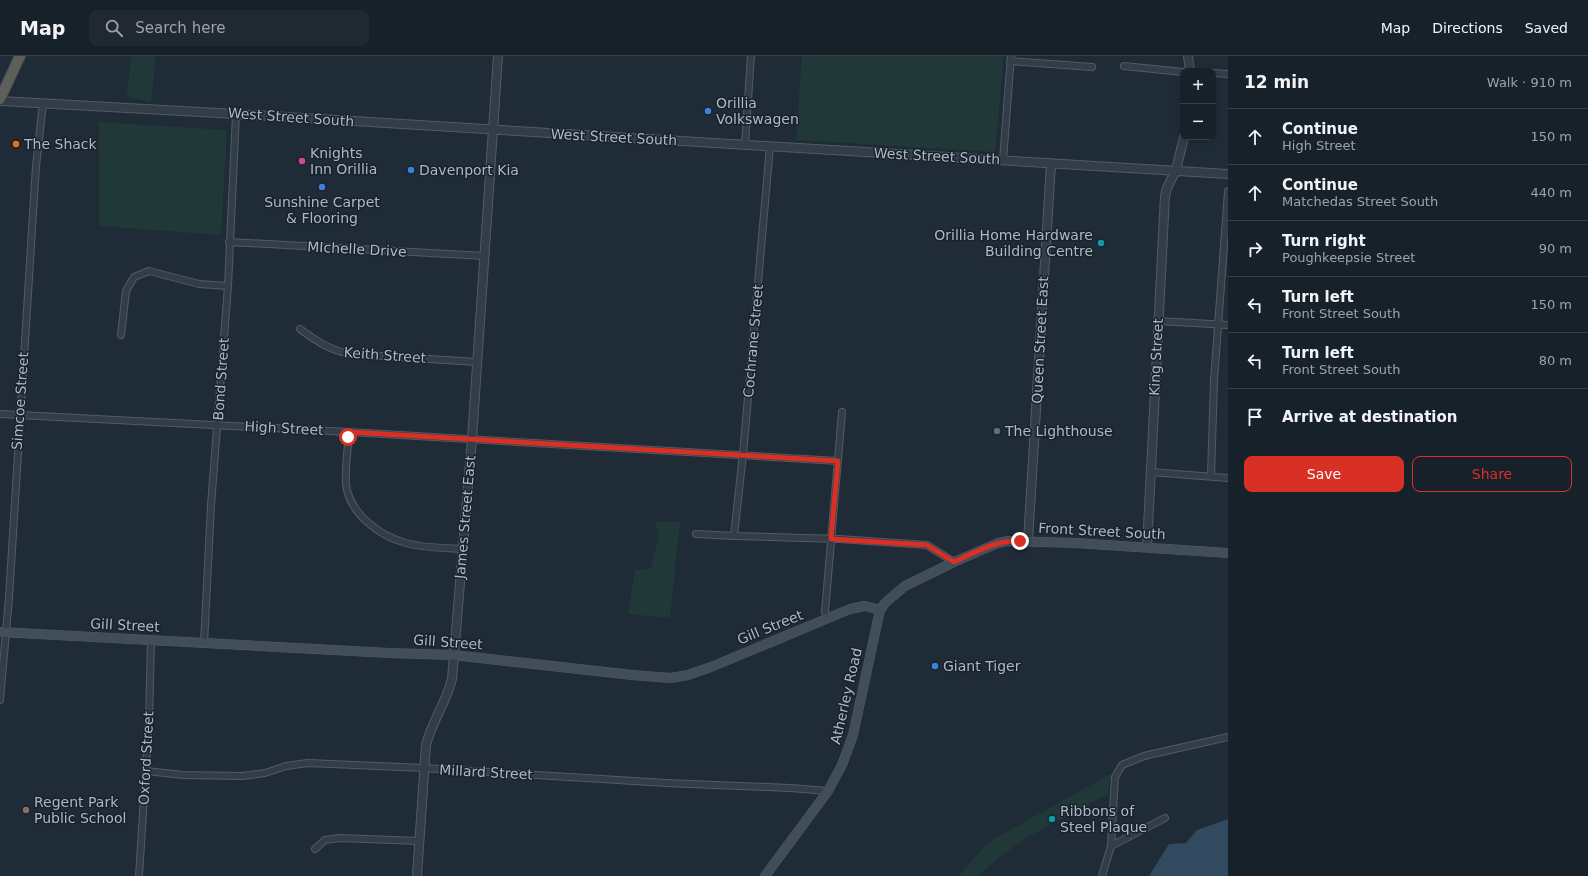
<!DOCTYPE html>
<meta charset="utf-8">
<style>
:root{--surface:#172129;--page:#202931;--text:#f1f3f6;--muted:#9ea3a8;--line:#363e46;--accent:#d93025}
body{margin:0;font-family:"DejaVu Sans",sans-serif;background:var(--page);color:var(--text)}
.controls{position:absolute;right:12px;top:12px;display:grid;overflow:hidden;border-radius:8px;box-shadow:0 2px 6px #0003}
.controls button{width:36px;height:36px;display:grid;place-items:center;padding:0;border:0;border-bottom:1px solid var(--line);background:var(--surface);color:var(--text);font:20px sans-serif}
.stop{position:absolute;width:12px;height:12px;margin:-9px;border:3px solid #d93025;border-radius:50%;background:#fff}
.stop.end{background:#d93025;border-color:#fff;box-shadow:0 1px 4px #0008}
.list{margin:0;padding:0;list-style:none}
h2{display:flex;justify-content:space-between;align-items:center;height:52px;margin:0;padding:0 16px;font-size:17px}
h2 small{font-size:13px;font-weight:400;color:var(--muted)}
.list li{display:grid;grid-template-columns:26px 1fr auto;gap:12px;align-items:center;box-sizing:border-box;height:56px;padding:0 16px;border-top:1px solid var(--line)}
.list b{display:block;font-size:15px;white-space:nowrap}
.list p{margin:0;font-size:13px;white-space:nowrap;color:var(--muted)}
.list em{font-size:13px;font-style:normal;color:var(--muted)}
.actions{display:flex;gap:8px;padding:12px 16px}
.actions a{flex:1;padding:9px 0;border:1px solid var(--accent);border-radius:8px;text-align:center;font-size:14px;color:var(--accent)}
.actions .main{background:var(--accent);color:#fff}
.icon{flex:none;width:22px;height:22px;fill:none;stroke:currentColor;stroke-width:2;stroke-linecap:round;stroke-linejoin:round}
.map{position:relative;flex:none;width:1228px;height:820px;overflow:hidden}
header{display:flex;align-items:center;gap:24px;box-sizing:border-box;height:56px;padding:0 20px;background:var(--surface);border-bottom:1px solid var(--line)}
header strong{font-size:19px}
nav{display:flex;gap:22px;margin-inline-start:auto;font-size:14px}
.search{width:280px;height:36px;background:var(--page);display:flex;align-items:center;gap:10px;box-sizing:border-box;padding:0 14px;border-radius:8px;color:var(--muted);font-size:15px}
main{display:flex}
aside{flex:1;background:var(--surface)}
.map>svg:first-child{display:block}
.green{fill:#213838}
.water{fill:#324a5f}
.lines{fill:none;stroke-linecap:round;stroke-linejoin:round}
.minor-casing{stroke:#505b65;stroke-width:8}
.tertiary-casing{stroke:#505b65;stroke-width:10}
.secondary-casing{stroke:#505b65;stroke-width:10}
.trunk-casing{stroke:#3d4852;stroke-width:12}
.minor{stroke:#333d47;stroke-width:6}
.tertiary{stroke:#333d47;stroke-width:8}
.secondary{stroke:#414d5a;stroke-width:9}
.trunk{stroke:#5e5e5b;stroke-width:10}
.route{stroke:#d93025;stroke-width:5}
.shop-dot{fill:#3f7fe0;stroke:#18222c;stroke-width:1.5}
.food-dot{fill:#e8710a;stroke:#18222c;stroke-width:1.5}
.hotel-dot{fill:#d1479c;stroke:#18222c;stroke-width:1.5}
.culture-dot{fill:#0f9aa8;stroke:#18222c;stroke-width:1.5}
.service-dot{fill:#5c6f8a;stroke:#18222c;stroke-width:1.5}
.education-dot{fill:#8d6e63;stroke:#18222c;stroke-width:1.5}
.labels{text-anchor:middle;stroke-width:3;stroke-linejoin:round;paint-order:stroke}
.poi-label{font-size:14px;fill:#adb8c4;stroke:#18222c;text-anchor:start}
.street-label{font-size:14px;fill:#adb8c4;stroke:#18222c}
</style>
<header>
<strong>Map</strong>
<div class="search"><svg class="icon" aria-label="search" viewBox="0 0 24 24"><circle cx="10" cy="10" r="6"/><path d="M15 15l6 6"/></svg>Search here</div>
<nav><a>Map</a><a>Directions</a><a>Saved</a></nav>
</header>
<main>
<div class="map">
<svg width="1228" height="820" viewBox="0 0 1228 820">
<rect width="100%" height="100%" fill="#1f2c37"/>
<path class="green" d="M131,0h25l-5,46 -24,-6z
M802,0h202l-9,96 -199,-12z
M99,66l128,8 -6,105 -122,-9z
M655,466h25l-10,96 -42,-4 7,-44 16,-1 8,-32z
M1114,716l-5,13 -1,9 -82,44 -24,17 -24,21h-19l28,-33z"/>
<path class="water" d="M1228,763v57h-79l20,-32 17,-1 11,-13z"/>
<g class="lines">
<defs>
<path id="minor" d="M1010,5l82,6
M1124,10l59,6
M1213,17l15,1
M745,88l6,-88
M1003,104l8,-104
M229,186l256,14
M1158,265l70,4
M300,273c18,13 29,21 51,25l126,8
M121,279l5,-44 8,-14 15,-6 50,13 29,2
M0,358l349,18 489,29
M349,376c-1,17 -4,34 -3,52 3,29 33,52 60,59 18,5 37,5 56,6
M1150,416l78,6
M1211,420l3,-96 14,-189
M696,478l38,2 105,3 88,6 27,17
M734,480l9,-82 27,-308
M827,562l-2,-6 17,-200
M204,588l7,-139 17,-219 8,-172
M0,644l9,-102 27,-432 7,-63
M146,715l37,4 59,1 23,-3 21,-7 22,-3 116,5 242,15 124,5 38,3
M1111,790l54,-28
M315,793l10,-9 15,-2 79,3
M139,820l10,-157 2,-78
M1102,820l9,-30 4,-69 7,-12 22,-9 84,-19"/>
<path id="tertiary" d="M1188,0l2,15
M0,45l236,13 992,60
M1028,485l23,-378
M1147,491l18,-351 2,-8 9,-18 8,-33
M417,820l9,-131c6,-24 20,-42 26,-66l20,-240 26,-383"/>
<path id="secondary" d="M0,576l389,21 64,2 179,20 39,3 17,-3 23,-8 139,-58 15,-3 15,4
M765,820l63,-85 14,-26 11,-30 27,-125 6,-8 19,-16 49,-24 44,-19 10,-2 68,2 152,10"/>
<path id="trunk" d="M0,43l20,-43"/>
</defs>
<use href="#minor" class="minor-casing"/>
<use href="#tertiary" class="tertiary-casing"/>
<use href="#secondary" class="secondary-casing"/>
<use href="#trunk" class="trunk-casing"/>
<use href="#minor" class="minor"/>
<use href="#tertiary" class="tertiary"/>
<use href="#secondary" class="secondary"/>
<use href="#trunk" class="trunk"/>
</g>
<g class="lines">
<path class="route" d="M348,381l1,-5 489,29 -7,78 96,6 27,17c22,-10 41,-22 66,-21"/>
</g>
<g class="shop-dot">
<circle cx="708" cy="55" r="4"/>
<circle cx="411" cy="114" r="4"/>
<circle cx="322" cy="131" r="4"/>
<circle cx="935" cy="610" r="4"/>
</g>
<circle class="food-dot" cx="16" cy="88" r="4"/>
<circle class="hotel-dot" cx="302" cy="105" r="4"/>
<g class="culture-dot">
<circle cx="1101" cy="187" r="4"/>
<circle cx="1052" cy="763" r="4"/>
</g>
<circle class="service-dot" cx="997" cy="375" r="4"/>
<circle class="education-dot" cx="26" cy="754" r="4"/>
<g class="labels">
<g class="poi-label">
<text x="716" y="52">Orillia<tspan x="716" dy="16">Volkswagen</tspan></text>
<text x="24" y="93">The Shack</text>
<text x="310" y="102">Knights<tspan x="310" dy="16">Inn Orillia</tspan></text>
<text x="419" y="119">Davenport Kia</text>
<text x="322" y="151" text-anchor="middle">Sunshine Carpet<tspan x="322" dy="16">&amp; Flooring</tspan></text>
<text x="1093" y="184" text-anchor="end">Orillia Home Hardware<tspan x="1093" dy="16">Building Centre</tspan></text>
<text x="1005" y="380">The Lighthouse</text>
<text x="943" y="615">Giant Tiger</text>
<text x="34" y="751">Regent Park<tspan x="34" dy="16">Public School</tspan></text>
<text x="1060" y="760">Ribbons of<tspan x="1060" dy="16">Steel Plaque</tspan></text>
</g>
<g class="street-label">
<text transform="translate(291 61) rotate(4)" y="5">West Street South</text>
<text transform="translate(614 81) rotate(3)" y="5">West Street South</text>
<text transform="translate(937 100) rotate(3)" y="5">West Street South</text>
<text transform="translate(357 193) rotate(3)" y="5">MIchelle Drive</text>
<text transform="translate(1040 284) rotate(-87)" y="5">Queen Street East</text>
<text transform="translate(753 285) rotate(-85)" y="5">Cochrane Street</text>
<text transform="translate(385 299) rotate(4)" y="5">Keith Street</text>
<text transform="translate(1156 301) rotate(-87)" y="5">King Street</text>
<text transform="translate(221 323) rotate(-86)" y="5">Bond Street</text>
<text transform="translate(20 345) rotate(-86)" y="5">Simcoe Street</text>
<text transform="translate(284 372) rotate(3)" y="5">High Street</text>
<text transform="translate(465 461) rotate(-85)" y="5">James Street East</text>
<text transform="translate(1102 475) rotate(3)" y="5">Front Street South</text>
<text transform="translate(125 569) rotate(3)" y="5">Gill Street</text>
<text transform="translate(770 571) rotate(-22)" y="5">Gill Street</text>
<text transform="translate(448 586) rotate(4)" y="5">Gill Street</text>
<text transform="translate(846 640) rotate(-77)" y="5">Atherley Road</text>
<text transform="translate(146 702) rotate(-87)" y="5">Oxford Street</text>
<text transform="translate(486 716) rotate(3)" y="5">Millard Street</text>
</g>
</g>
</svg>
<div class="controls">
<button>+</button>
<button>−</button>
</div>
<div class="stop" style="left:348px;top:381px"></div>
<div class="stop end" style="left:1020px;top:485px"></div>
</div>
<aside>
<h2>12 min<small>Walk · 910 m</small></h2>
<ul class="list">
<li><svg class="icon" aria-label="ahead" viewBox="0 0 24 24"><path d="M12 20V5M6 11l6-6 6 6"/></svg><div><b>Continue</b><p>High Street</p></div><em>150 m</em></li>
<li><svg class="icon" aria-label="ahead" viewBox="0 0 24 24"><path d="M12 20V5M6 11l6-6 6 6"/></svg><div><b>Continue</b><p>Matchedas Street South</p></div><em>440 m</em></li>
<li><svg class="icon" aria-label="right" viewBox="0 0 24 24"><path d="M7 20v-9h11M14 6l5 5-5 5"/></svg><div><b>Turn right</b><p>Poughkeepsie Street</p></div><em>90 m</em></li>
<li><svg class="icon" aria-label="left" viewBox="0 0 24 24"><path d="M17 20v-9H6M10 6l-5 5 5 5"/></svg><div><b>Turn left</b><p>Front Street South</p></div><em>150 m</em></li>
<li><svg class="icon" aria-label="left" viewBox="0 0 24 24"><path d="M17 20v-9H6M10 6l-5 5 5 5"/></svg><div><b>Turn left</b><p>Front Street South</p></div><em>80 m</em></li>
<li><svg class="icon" aria-label="arrive" viewBox="0 0 24 24"><path d="M6 21V4h12l-3 4 3 4H6"/></svg><div><b>Arrive at destination</b></div></li>
</ul>
<div class="actions"><a class="main">Save</a><a>Share</a></div>
</aside>
</main>
